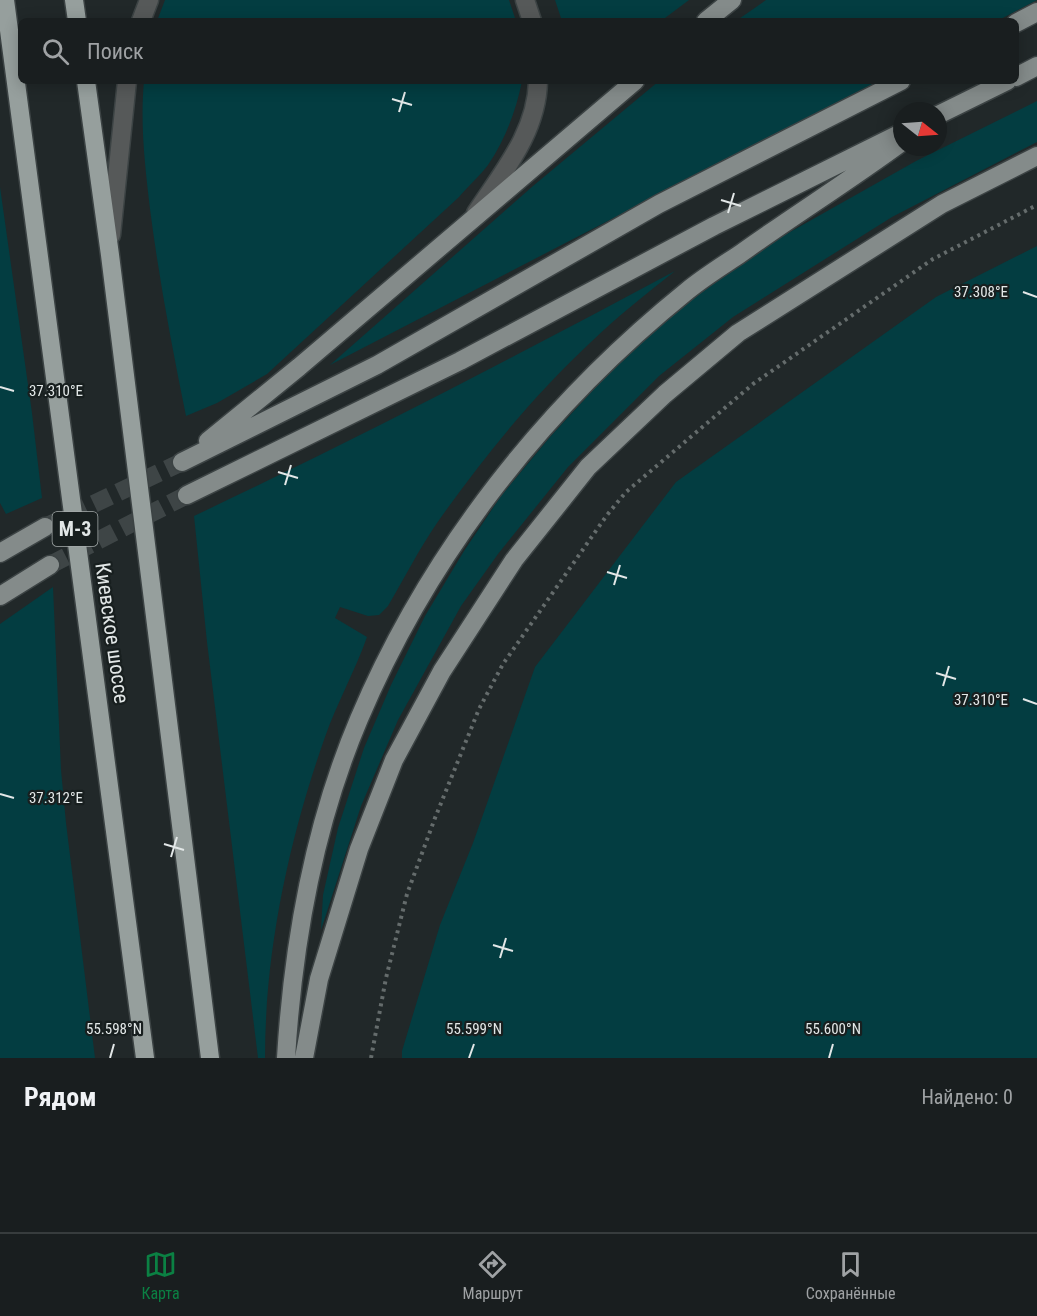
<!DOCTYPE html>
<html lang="ru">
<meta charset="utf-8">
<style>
:root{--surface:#191e1f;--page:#262b2c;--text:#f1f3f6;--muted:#9fa2a4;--line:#373c3d;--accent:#0b8043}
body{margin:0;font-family:"Roboto Condensed",sans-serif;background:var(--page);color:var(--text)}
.compass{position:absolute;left:893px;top:102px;width:54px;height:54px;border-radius:50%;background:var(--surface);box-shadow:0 3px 15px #0003;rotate:107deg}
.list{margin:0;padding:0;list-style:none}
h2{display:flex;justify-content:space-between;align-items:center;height:78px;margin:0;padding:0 24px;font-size:26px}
h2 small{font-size:20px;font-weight:400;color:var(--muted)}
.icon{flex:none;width:33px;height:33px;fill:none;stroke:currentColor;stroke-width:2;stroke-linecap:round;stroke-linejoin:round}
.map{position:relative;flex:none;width:1037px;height:1058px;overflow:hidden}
.search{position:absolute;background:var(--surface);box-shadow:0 3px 15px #0003;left:18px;right:18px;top:18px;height:66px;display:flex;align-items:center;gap:15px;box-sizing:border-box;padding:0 21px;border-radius:9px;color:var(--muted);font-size:22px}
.sheet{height:174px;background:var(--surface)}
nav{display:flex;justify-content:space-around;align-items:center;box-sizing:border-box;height:84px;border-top:2px solid var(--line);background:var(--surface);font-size:16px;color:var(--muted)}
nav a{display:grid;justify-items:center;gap:3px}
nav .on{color:var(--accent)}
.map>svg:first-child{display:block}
.green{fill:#033d41}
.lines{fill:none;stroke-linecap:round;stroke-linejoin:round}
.major-tunnel{stroke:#3e4546;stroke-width:18;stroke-dasharray:18 9;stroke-linecap:butt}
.minor-casing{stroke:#3c4344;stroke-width:21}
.major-casing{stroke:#3c4344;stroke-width:21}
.highway-casing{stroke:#3c4344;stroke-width:21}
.path{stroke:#656c6c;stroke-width:4;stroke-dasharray:3 4.5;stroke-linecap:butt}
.minor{stroke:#565959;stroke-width:18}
.major{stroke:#848b8a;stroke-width:18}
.highway{stroke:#969f9d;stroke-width:18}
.ticks{fill:none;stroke:#e2e7e7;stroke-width:2}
.labels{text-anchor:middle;stroke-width:4.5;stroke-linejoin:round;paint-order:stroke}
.shield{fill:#181f1f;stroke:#a5abab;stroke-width:1.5}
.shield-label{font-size:20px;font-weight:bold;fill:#e2e7e7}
.street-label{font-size:21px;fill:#e2e7e7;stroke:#181f1f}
.ticks-label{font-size:15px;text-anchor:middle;fill:#e2e7e7;stroke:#181f1f;stroke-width:4.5;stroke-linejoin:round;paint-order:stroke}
</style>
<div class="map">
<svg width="1037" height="1058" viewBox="0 0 1037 1058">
<rect width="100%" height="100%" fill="#212829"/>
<path class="green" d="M165,0h344l7,21h-359z
M555,0h134l-28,21h-99z
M766,0h271l-40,21h-261z
M144,81h378c-6,30 -17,59 -34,84 -8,11 -20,21 -29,32l-192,177 -50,29 -31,13c-14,-69 -27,-137 -36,-207 -5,-43 -10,-85 -6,-128z
M659,81h224l-144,72 -409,212 203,-179z
M1037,101v41l-145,75 -159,100 -74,59 -91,91 -70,87 -37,52 -63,114 -37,86 -40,124 2,-35 15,-67 26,-80 27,-63 34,-69 39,-65 37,-55 49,-59 67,-73 62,-55 88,-64 149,-84z
M0,187l32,226 10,85 -36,16 -6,-11z
M1037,246v812h-635v-7l38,-126 33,-82 62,-176 141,-185 260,-185z
M675,271c-29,23 -58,46 -84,71 -58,54 -109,117 -154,181 -18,26 -33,56 -49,83l-9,9 -11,1 -28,-9 -5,11 32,19c-12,34 -30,66 -42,100 -36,102 -60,213 -60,321h-7l-51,-416 -13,-126c163,-77 322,-160 481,-245z
M53,587l8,183 5,53 29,235h-95v-434z"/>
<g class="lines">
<path class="major-tunnel" d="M45,527l137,-65
M50,565l137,-70"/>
<defs>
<path id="minor" d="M525,0l7,21
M141,21l8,-21
M476,213c27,-41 61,-81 62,-132
M111,235l16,-154"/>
<path id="major" d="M706,21l26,-21
M1016,23l21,-11
M1016,77l21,-11
M938,115l69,-34
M208,441l91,-74 336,-286
M182,462l195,-97 282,-161 242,-123
M187,495l273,-134 254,-135 183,-91
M0,553l45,-26
M0,596l50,-31
M286,1058c7,-115 28,-233 73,-339 71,-168 187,-314 328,-428 17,-14 35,-25 53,-37 53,-38 109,-73 162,-112
M304,1058l15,-79 40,-130 35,-89 48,-89 72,-111 74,-93 77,-73 73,-61 204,-129 95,-48"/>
<path id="highway" d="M5,0l140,1058
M74,0l3,21
M86,81l24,174 100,803"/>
</defs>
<use href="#minor" class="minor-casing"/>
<use href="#major" class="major-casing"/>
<use href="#highway" class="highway-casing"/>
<path class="path" d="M371,1058l15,-80 21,-84 28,-76 44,-109 24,-45 104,-149 19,-23 127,-108 180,-125 104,-54"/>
<use href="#minor" class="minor"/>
<use href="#major" class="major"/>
<use href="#highway" class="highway"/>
</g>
<path class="ticks" d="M392,99l20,6M399,112l6,-20M721,200l20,6M728,213l6,-20M1023,292l14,5M0,387l14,4M278,472l20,6M285,485l6,-20M607,572l20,6M614,585l6,-20M936,673l20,6M943,686l6,-20M1023,699l14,5M0,794l14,4M164,844l20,6M171,857l6,-20M493,945l20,6M500,958l6,-20M110,1058l4,-14M469,1058l5,-14M829,1058l4,-14"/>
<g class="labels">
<rect class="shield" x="52.5" y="512" width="45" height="34" rx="4.5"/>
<g class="shield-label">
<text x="75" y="536">М-3</text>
</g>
<g class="street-label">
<text transform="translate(112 633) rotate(82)" y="7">Киевское шоссе</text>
</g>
</g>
<g class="ticks-label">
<text x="981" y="297">37.308°E</text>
<text x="56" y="396">37.310°E</text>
<text x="981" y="705">37.310°E</text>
<text x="56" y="803">37.312°E</text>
<text x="114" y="1034">55.598°N</text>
<text x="474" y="1034">55.599°N</text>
<text x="833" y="1034">55.600°N</text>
</g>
</svg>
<svg class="compass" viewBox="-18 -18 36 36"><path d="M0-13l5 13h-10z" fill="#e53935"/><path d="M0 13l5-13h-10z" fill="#9fa2a4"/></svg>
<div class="search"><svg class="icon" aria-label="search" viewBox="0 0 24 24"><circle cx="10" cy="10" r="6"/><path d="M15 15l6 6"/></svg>Поиск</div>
</div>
<section class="sheet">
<h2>Рядом<small>Найдено: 0</small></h2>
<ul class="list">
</ul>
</section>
<nav>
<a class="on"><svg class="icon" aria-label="map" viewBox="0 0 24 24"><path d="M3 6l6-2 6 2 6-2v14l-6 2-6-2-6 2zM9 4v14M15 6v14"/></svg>Карта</a>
<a><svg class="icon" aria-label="directions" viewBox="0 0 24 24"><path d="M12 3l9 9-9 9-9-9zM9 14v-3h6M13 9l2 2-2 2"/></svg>Маршрут</a>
<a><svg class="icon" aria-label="saved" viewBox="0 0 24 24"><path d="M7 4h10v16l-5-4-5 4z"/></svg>Сохранённые</a>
</nav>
